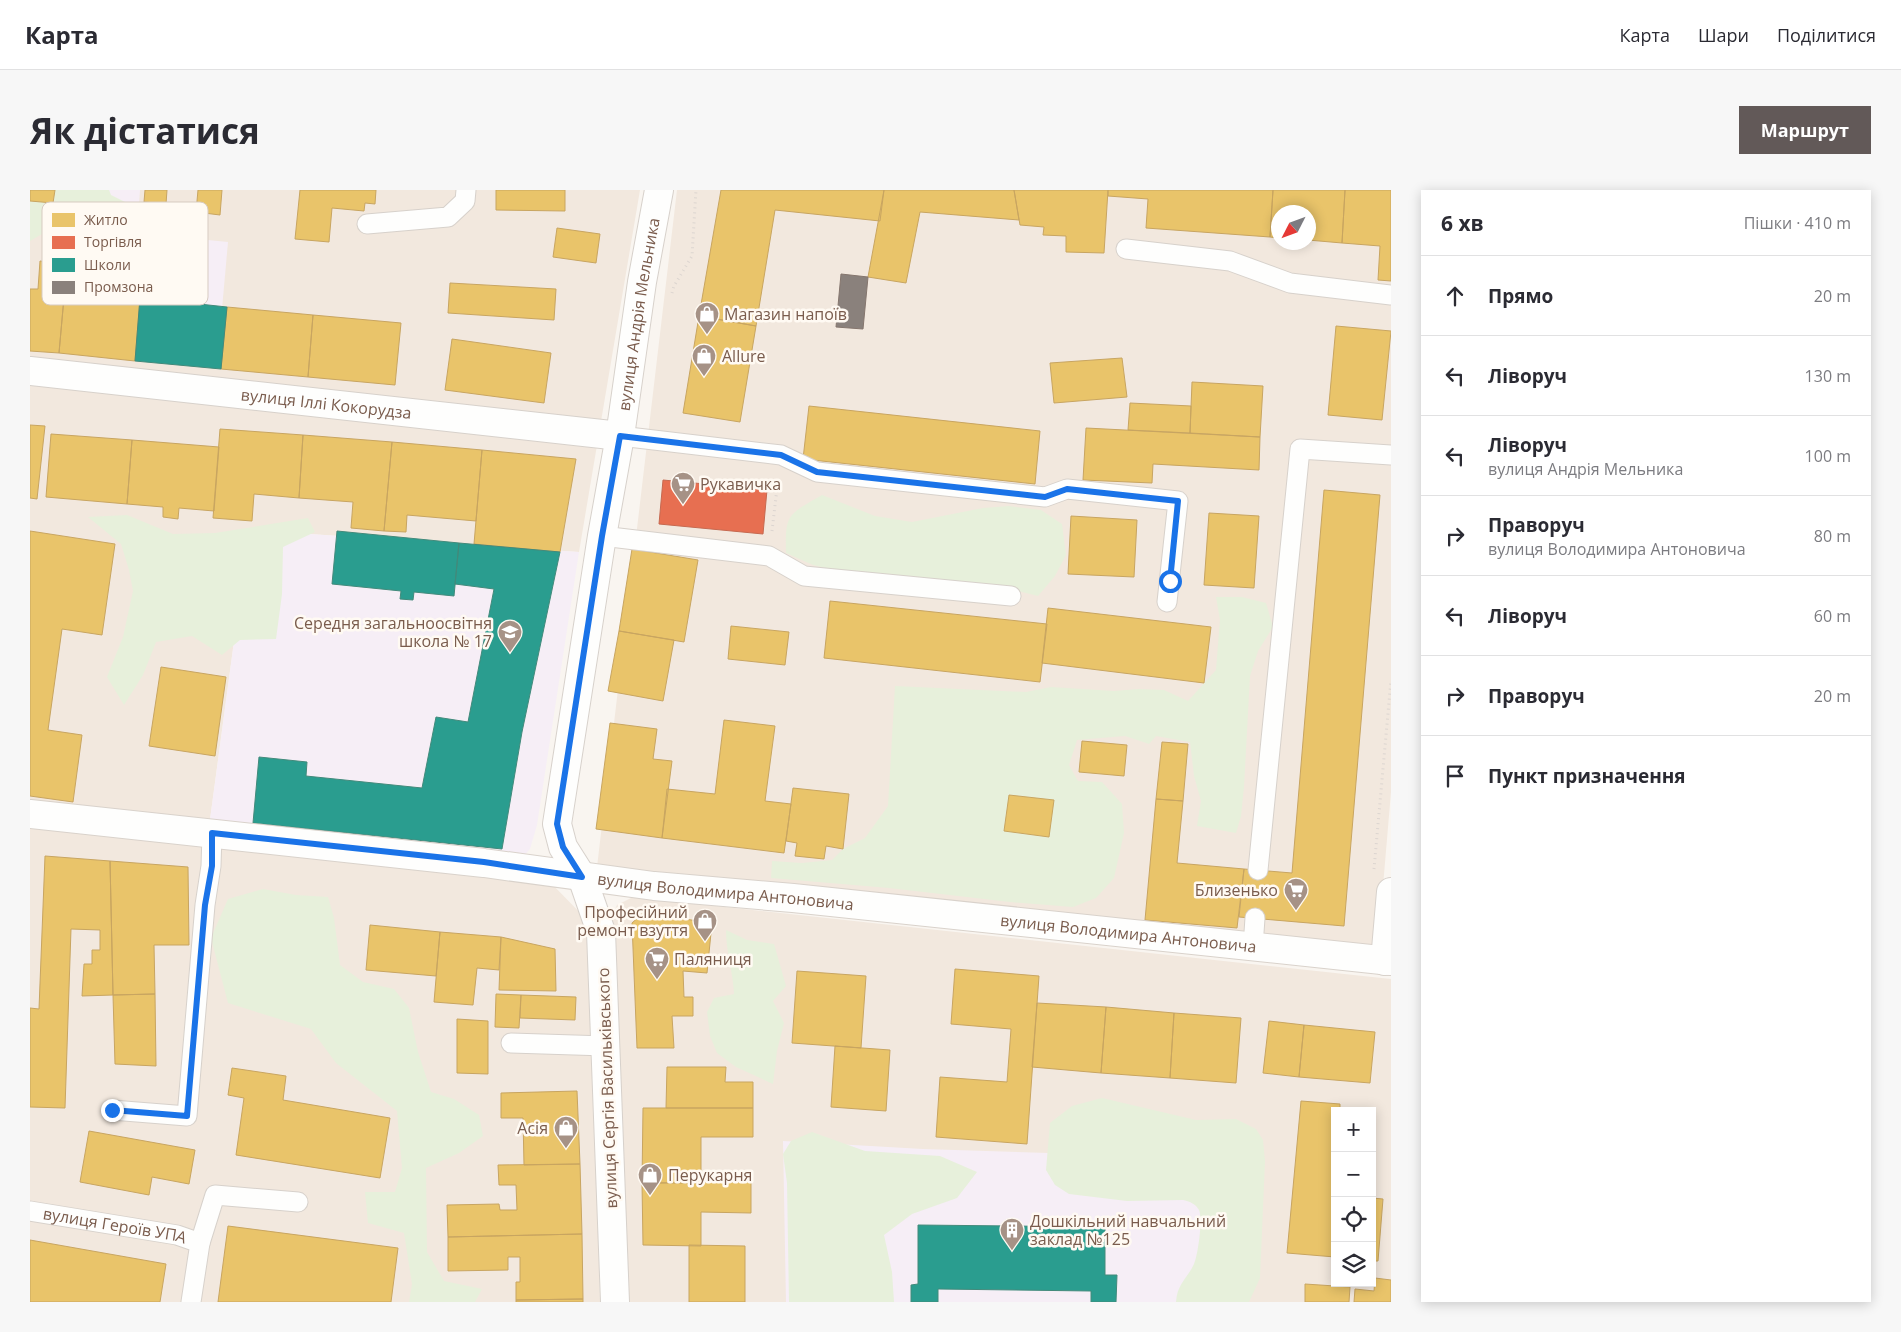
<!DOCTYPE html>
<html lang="uk">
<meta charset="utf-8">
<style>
:root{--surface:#fff;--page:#f7f7f7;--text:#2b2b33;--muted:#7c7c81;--line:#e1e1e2;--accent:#625958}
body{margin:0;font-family:"Open Sans",sans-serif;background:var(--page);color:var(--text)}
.controls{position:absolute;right:15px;bottom:15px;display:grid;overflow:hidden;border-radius:0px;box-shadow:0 2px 12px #0003}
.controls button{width:45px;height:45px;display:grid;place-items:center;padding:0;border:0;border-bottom:1px solid var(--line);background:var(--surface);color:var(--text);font:25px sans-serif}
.compass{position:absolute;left:1241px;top:15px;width:45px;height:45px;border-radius:50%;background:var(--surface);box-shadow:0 2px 12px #0003;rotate:228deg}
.stop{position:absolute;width:15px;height:15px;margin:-11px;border:4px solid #1a73e8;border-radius:50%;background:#fff}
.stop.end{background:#1a73e8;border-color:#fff;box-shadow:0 1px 5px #0008}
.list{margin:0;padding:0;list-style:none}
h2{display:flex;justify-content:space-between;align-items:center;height:65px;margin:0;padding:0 20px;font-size:21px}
h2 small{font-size:16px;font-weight:400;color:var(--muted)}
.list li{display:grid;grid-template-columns:32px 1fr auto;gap:15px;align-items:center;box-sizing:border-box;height:80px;padding:0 20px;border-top:1px solid var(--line)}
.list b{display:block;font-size:19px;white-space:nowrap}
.list p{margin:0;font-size:16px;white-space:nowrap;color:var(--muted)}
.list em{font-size:16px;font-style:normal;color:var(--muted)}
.icon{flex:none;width:28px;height:28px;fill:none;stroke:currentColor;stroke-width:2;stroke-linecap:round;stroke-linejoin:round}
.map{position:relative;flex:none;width:1361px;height:1112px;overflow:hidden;border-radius:0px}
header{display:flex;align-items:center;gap:30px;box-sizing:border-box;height:70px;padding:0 25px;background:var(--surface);border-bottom:1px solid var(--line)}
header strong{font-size:24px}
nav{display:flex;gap:28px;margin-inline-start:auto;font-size:18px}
.intro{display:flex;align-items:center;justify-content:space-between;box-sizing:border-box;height:120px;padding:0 30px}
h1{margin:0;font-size:35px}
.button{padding:12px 22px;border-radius:0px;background:var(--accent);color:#fff;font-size:18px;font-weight:700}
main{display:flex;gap:30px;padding:0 30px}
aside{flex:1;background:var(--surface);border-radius:0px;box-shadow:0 2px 12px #0003}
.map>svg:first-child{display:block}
.residential{fill:#f2e8de;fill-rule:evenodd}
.education{fill:#f6eef6}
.green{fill:#e7f0db}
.homes{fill:#e9c46a;stroke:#c8a561}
.shops{fill:#e76f51;stroke:#c66950}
.schools{fill:#2a9d8f;stroke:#428a7b}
.industry{fill:#8a817c;stroke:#85766e}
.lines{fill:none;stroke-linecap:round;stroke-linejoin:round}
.service-casing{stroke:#d7d1cb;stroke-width:21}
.minor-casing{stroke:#d7d1cb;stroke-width:30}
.tertiary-casing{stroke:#d7d1cb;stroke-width:30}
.secondary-casing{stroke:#d9d2cb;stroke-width:30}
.path{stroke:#dcd5d0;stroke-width:3;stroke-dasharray:1 4;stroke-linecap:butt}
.service{stroke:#fefefd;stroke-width:19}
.minor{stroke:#fefefd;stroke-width:28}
.tertiary{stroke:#fefefd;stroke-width:28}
.secondary{stroke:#fefefd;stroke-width:28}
.route{stroke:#1a73e8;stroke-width:6}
.labels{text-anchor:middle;stroke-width:5;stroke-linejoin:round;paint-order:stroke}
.street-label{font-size:16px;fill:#7a5c4d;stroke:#fffaf3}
.poi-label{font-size:16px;fill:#7a5c4d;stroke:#fffaf3;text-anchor:start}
.key{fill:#fffaf3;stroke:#d7cbc1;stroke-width:1}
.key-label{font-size:14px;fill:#7a5c4d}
</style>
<header>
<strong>Карта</strong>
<nav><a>Карта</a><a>Шари</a><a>Поділитися</a></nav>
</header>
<div class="intro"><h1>Як дістатися</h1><a class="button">Маршрут</a></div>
<main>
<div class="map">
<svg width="1361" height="1112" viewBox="0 0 1361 1112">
<rect width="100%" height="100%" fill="#f9f5f0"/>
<path class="residential" d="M0,0h610l-61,362 -330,-22 -40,297 -179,-18z
M647,0h714v602l-13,153 -9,4 -772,-82zM1248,22h30v30h-30z
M0,636l521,57 38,39 11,380h-570z
M603,707l758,82v323h-767l-15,-380 8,-17zM1305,921h37v172h-37z"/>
<path class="education" d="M32,0h78l-3,43 91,9 -11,123 -79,-7 8,-96 -89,-8z
M219,340l330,22 -42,273 -7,24 -9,10 -312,-32z
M753,951l140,8 323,10v143h-460z"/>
<path class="green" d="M25,0h54l2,5 36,18 30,9 2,20 12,20 -13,16 -32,6 -28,-15 -21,-21 -23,-17 -32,3 -12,7v-40l23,2z
M792,305l53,21 37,6 71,-14 26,-2 32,4 21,14 4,31 -11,21 -17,20 -24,-6 -180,-20 -21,-5 -27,-12c-1,-40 2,-38 36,-58z
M97,325l46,19 42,-1 93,-15 7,14 -32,15 -1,47 -6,45 -36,1 -18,15 -30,-19 -36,6 -13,33 -19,30 -17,-28 16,-40 10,-46 -4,-21 -8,-26 -33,-27z
M1186,407h26l24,6 7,24 -15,24 -8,25 -6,111 -3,29 -5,17 -39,-7 4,-25 -7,-25 -4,-34 -34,-6 -7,8 -24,-8 -48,4 -8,25 9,16 24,1 20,22 2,29 -10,45 -18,20 -23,9 -63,-5 -121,-14 -118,-10 1,-17 30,2 30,-3 11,-11 22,-11 23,-32 7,-120 131,6 25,-5 63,4 25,-2 25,1 24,11 28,-31 4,-50z
M233,699l33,6 32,2 6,21 6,47 23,17 31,7 15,19 9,44 13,40 23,7 25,16 4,21 -24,17 -33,15 1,84 17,29 38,8 -7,13h-66l3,-18 -8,-51 -36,-10 -3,-31h30l7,-24 -5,-57 -61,-48 -25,-34 -83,-26 -17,-65 17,-39z
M696,740l21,10 27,4 12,42 -13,15 11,22 -7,28 -4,33 -37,-17 -19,-14 -7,-17 -3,-24 7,-14 20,-4c-1,-22 -8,-42 -8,-64z
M1072,908l94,22 40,-1 20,10 7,11 2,21 -5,117 -11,24h-73c1,-18 11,-23 18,-38 4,-9 9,-45 5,-54 -3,-6 -10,-9 -16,-10l-56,1 -58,-7 -14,-9 -9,-15 4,-47 22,-17z
M782,942l53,19 75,5 37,16 -20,26 -45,16 -28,21 8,37 2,30h-105l-2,-119 -4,-29 8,-13z"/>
<path class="homes" d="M0,0h25l-2,13 -23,-2z
M115,0h22l-1,14 -22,-2z
M168,0h24l-2,25 -24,-3z
M270,0h76l-1,14 -10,-1 -1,8 -32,-3 -3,34 -34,-3z
M466,0h69v21l-69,-1z
M691,0h163l-4,31 -105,-11 -19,116 -57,-10z
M854,0h130l5,30 -99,-8 -14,71 -38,-6z
M984,0h94l-4,63 -38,-1v-16l-23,-1 1,-8 -24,-2z
M1078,0h165l-3,47 -124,-9 2,-29 -40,-3z
M1243,0h72l-3,53 -34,-3v-28h-30v26l-8,-1z
M1315,0h46v91l-13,-1 2,-34 -38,-3z
M527,38l43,6 -4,29 -43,-6z
M10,71l27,3 -8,89 -29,-2v-62h8z
M37,74l34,3 -3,27 42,4 -5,63 -76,-8z
M420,93l106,6 -2,31 -106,-7z
M197,117l86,8 -5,62 -87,-8z
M283,125l88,8 -6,62 -87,-8z
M669,126l57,10 -16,96 -57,-9z
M1306,136l55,5 -9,89 -54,-5z
M422,149l99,14 -7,50 -99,-13z
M1092,168l5,39 -73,6 -4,-40z
M1162,192l71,4 -3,51 -70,-4z
M1100,213l61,3 -1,27 -62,-3z
M779,216l231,25 -5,53 -232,-25z
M0,235l15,1 -8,73 -7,-1z
M1056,238l174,9 -1,33 -106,-6 -1,19 -69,-3z
M190,239l83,6 -4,63 -45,-4 -2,27 -39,-3z
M21,244l81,6 -5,64 -81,-7z
M273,245l89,7 -8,89 -33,-3 2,-26 -54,-4z
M102,250l87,7 -5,64 -35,-3 -1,11 -15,-2v-10l-36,-3z
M362,252l90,8 -6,71 -69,-6 -1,17 -22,-1z
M452,260l94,9 -16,93 -86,-8z
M1294,300l56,5 -36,431 -105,-9 5,-48 48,4z
M1179,323l50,3 -5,72 -50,-3z
M1041,326l66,4 -3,57 -66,-3z
M0,341l85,13 -13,91 -40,-6 -14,101 34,5 -9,67 -43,-6z
M602,359l66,11 -14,82 -65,-11z
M800,411l217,23 -7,58 -216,-24z
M1018,418l163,19 -7,56 -162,-20z
M701,436l58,6 -4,33 -57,-6z
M589,441l55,9 -11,61 -55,-10z
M131,477l65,10 -11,79 -66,-10z
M694,530l51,6 -10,75 26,3 -7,49 -122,-15 5,-49 48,5z
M580,533l47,6 -4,30 19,2 -10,77 -66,-9z
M1052,551l45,4 -3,31 -45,-4z
M1132,552l26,2 -5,57 -27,-2z
M763,598l56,6 -6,55 -17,-3 -2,13 -29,-3 2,-13 -11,-2z
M979,605l45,5 -5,37 -45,-6z
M1126,609l27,2 -6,62 67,6 -7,59 -92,-8z
M15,666l65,5 3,134 -31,1 2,-32h8v-14h8v-20l-29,-1 -6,179 -35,-1v-99l9,1z
M80,671l78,6 1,78h-35l1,49 -42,1z
M613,723l69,10 -5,50 -24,-2 1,26h9v19h-21l2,32h-37l-5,-125z
M340,735l70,7 -4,44 -70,-6z
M410,742l61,5 -2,33 -22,-2 -4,37 -39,-3z
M471,747l54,12 1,42 -57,-1z
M925,779l84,7 -12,168 -91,-7 4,-60 67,5 4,-53 -60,-5z
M767,781l69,5 -5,72 -69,-5z
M125,804l1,72 -41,-2 -2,-69z
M466,804l25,1 -2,33 -24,-1z
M491,805l55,2 -1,23 -55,-2z
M1007,813l69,4 -5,66 -69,-6z
M1076,817l68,6 -4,65 -69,-5z
M1144,823l67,5 -5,65 -66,-5z
M427,829l31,2v53l-31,-1z
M1239,831l35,4 -5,52 -36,-4z
M1274,835l71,7 -5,51 -71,-6z
M805,856l55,4 -4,61 -55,-4z
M637,877h59l-1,15h28v26h-87z
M202,878l54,8 -3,24 107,18 -10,60 -144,-23 8,-57 -16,-3z
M547,901l3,73 -56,1 -1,-47h-22v-25z
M1271,911l39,3v7h-5v54l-3,29 3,1v62l-48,-4z
M613,918h110v29h-52v46h-59z
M59,941l106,19 -6,34 -37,-7 -3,18 -69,-13z
M550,974l2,70 -134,3 -1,-32 52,-1 1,6h17l-1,-25h-17l-1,-20z
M721,992v31l-50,-1v34l-58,-1 -1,-62z
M1342,1008l11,1 -5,62h-6z
M198,1036l170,22 -7,54h-173z
M552,1044l1,65 -67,1v-18h4v-25h-12v13l-60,1v-34z
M0,1050l136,24 -6,38h-130z
M659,1055l56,1v56h-56z
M1345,1088l16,2v22h-37l1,-13 19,2z
M1275,1094l45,3 -1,15h-44z
M553,1109v3h-67v-2z"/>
<path class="shops" d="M633,290l104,10 -4,44 -104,-10z"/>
<path class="schools" d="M138,101l33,3 -2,10 28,3 -6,62 -86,-8 5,-63 27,3z
M307,341l122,12 -5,53 -40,-4 -1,8 -13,-1 1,-8 -69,-7z
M429,353l101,9 -38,180 -20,117 -249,-26 6,-66 48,5 -1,14 116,12 14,-71 32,5 26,-133 -39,-5z
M888,1035l187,2v48h12l-1,27h-25v-11l-153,-2v13h-27v-17l7,-1z"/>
<path class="industry" d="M811,84l27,3 -5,52 -27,-2z"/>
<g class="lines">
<defs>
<g id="service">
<path d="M337,34l81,-7 17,-16 1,-11"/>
<path d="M1096,59l104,12 60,22 101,12"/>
<path d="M590,246l161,19 36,17 228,25 22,-8 111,12 -11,101"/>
<path d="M572,346l167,20 35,20 207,20"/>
<path d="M1228,680l42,-421 91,6"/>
<path d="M1223,757l2,-29"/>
<path d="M481,853l95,3"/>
<path d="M82,920l75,6 18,-211 6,-39 1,-33"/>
<path id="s1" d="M0,1021l147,24 23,8 -9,59"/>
<path d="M170,1053l15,-48 83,7"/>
</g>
<g id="minor">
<path id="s2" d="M0,181l590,65"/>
<path d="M1355,771l6,-69"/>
</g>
<g id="tertiary">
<path id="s3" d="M585,1112l-14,-370 -19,-55 -19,-30 -6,-23 45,-288 18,-100 22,-154 17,-92"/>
</g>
<g id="secondary">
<path id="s4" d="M0,624l454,49 170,23 139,12 598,63"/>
</g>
</defs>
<use href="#service" class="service-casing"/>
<use href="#minor" class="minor-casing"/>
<use href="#tertiary" class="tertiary-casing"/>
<use href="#secondary" class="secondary-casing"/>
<path class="path" d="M642,103l2,-7 18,-30 4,-66
M742,341l6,-51
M1344,679l17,-189"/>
<use href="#service" class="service"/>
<use href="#minor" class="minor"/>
<use href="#tertiary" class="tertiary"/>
<use href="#secondary" class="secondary"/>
</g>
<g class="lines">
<path class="route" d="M82,920l75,6 18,-211 7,-39v-33l272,29 98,15 -19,-30 -6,-23 45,-288 18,-100 161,19 36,17 228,25 22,-8 111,12 -8,80"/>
</g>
<defs>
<symbol id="shop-pin" viewBox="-11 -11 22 30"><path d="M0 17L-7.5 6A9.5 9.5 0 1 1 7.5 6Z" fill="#a69286" stroke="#fffaf3"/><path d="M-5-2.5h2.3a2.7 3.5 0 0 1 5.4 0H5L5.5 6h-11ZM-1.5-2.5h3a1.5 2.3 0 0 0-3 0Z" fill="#fff"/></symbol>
<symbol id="supermarket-pin" viewBox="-11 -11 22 30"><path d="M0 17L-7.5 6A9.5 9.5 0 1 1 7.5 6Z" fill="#a69286" stroke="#fffaf3"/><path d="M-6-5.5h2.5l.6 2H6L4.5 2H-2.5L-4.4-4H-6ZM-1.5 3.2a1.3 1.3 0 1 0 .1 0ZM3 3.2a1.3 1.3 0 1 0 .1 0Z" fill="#fff"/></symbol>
<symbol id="school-pin" viewBox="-11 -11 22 30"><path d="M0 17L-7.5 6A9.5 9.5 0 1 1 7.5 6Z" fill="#a69286" stroke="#fffaf3"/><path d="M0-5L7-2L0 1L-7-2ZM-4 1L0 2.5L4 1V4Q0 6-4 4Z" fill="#fff"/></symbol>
<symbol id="building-pin" viewBox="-11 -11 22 30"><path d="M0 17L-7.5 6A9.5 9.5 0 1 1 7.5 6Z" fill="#a69286" stroke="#fffaf3"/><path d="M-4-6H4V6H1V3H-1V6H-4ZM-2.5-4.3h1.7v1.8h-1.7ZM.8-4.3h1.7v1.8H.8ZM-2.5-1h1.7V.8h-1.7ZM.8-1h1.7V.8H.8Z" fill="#fff"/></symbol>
</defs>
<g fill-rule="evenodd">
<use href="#shop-pin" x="663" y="110" width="28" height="38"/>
<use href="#shop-pin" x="660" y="152" width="28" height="38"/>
<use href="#supermarket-pin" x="639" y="280" width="28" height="38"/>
<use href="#school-pin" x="466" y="428" width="28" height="38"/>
<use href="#supermarket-pin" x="1252" y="686" width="28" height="38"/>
<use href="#shop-pin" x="661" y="717" width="28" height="38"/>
<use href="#supermarket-pin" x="613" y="755" width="28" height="38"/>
<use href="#shop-pin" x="522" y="924" width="28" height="38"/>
<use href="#shop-pin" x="606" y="971" width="28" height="38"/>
<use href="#building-pin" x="968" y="1026" width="28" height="38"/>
</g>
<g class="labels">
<g class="street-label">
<text dy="6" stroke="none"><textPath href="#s3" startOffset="1004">вулиця Андрія Мельника</textPath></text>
<text dy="6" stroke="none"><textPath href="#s2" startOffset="298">вулиця Іллі Кокорудза</textPath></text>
<text dy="6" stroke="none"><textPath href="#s4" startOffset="700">вулиця Володимира Антоновича</textPath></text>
<text dy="6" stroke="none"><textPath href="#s4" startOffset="1105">вулиця Володимира Антоновича</textPath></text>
<text transform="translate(577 898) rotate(-92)" y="6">вулиця Сергія Васильківського</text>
<text dy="6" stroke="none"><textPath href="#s1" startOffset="86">вулиця Героїв УПА</textPath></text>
</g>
<g class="poi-label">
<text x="694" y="130">Магазин напоїв</text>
<text x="692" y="172">Allure</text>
<text x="670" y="300">Рукавичка</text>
<text x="462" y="439" text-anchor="end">Середня загальноосвітня<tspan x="462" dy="18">школа № 17</tspan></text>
<text x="1248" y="706" text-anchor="end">Близенько</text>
<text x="658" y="728" text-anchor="end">Професійний<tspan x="658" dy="18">ремонт взуття</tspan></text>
<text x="644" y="775">Паляниця</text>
<text x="518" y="944" text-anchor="end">Асія</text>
<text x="638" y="991">Перукарня</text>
<text x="1000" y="1037">Дошкільний навчальний<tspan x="1000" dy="18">заклад №125</tspan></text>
</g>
</g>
<rect x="12" y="12" width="166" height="103" rx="8" class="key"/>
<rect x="22" y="23" width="23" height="14" fill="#e9c46a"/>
<rect x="22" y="46" width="23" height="13" fill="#e76f51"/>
<rect x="22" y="68" width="23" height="14" fill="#2a9d8f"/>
<rect x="22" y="91" width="23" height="13" fill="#8a817c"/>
<g class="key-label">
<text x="54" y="35">Житло</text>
<text x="54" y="57">Торгівля</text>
<text x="54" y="80">Школи</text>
<text x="54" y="102">Промзона</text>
</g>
</svg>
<div class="controls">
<button>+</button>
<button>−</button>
<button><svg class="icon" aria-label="locate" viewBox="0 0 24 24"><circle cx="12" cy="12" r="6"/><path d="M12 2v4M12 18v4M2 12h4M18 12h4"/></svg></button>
<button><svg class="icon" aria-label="layers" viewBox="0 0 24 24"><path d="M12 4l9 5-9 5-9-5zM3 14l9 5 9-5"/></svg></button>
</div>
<svg class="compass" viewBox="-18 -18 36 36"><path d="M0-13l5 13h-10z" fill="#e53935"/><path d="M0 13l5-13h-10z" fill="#7c7c81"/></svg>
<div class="stop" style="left:1140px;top:391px"></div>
<div class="stop end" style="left:82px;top:920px"></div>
</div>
<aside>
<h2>6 хв<small>Пішки · 410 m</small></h2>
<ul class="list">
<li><svg class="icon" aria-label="ahead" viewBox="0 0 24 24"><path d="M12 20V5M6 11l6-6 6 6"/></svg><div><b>Прямо</b></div><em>20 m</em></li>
<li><svg class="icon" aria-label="left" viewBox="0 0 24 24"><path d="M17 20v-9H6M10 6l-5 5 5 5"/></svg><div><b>Ліворуч</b></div><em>130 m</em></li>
<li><svg class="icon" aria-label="left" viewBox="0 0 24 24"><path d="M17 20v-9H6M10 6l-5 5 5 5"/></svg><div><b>Ліворуч</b><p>вулиця Андрія Мельника</p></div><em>100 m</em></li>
<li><svg class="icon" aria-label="right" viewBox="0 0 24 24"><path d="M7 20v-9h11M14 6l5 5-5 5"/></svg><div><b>Праворуч</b><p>вулиця Володимира Антоновича</p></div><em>80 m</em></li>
<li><svg class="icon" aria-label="left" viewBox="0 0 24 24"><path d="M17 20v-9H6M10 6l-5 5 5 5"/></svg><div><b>Ліворуч</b></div><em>60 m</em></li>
<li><svg class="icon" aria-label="right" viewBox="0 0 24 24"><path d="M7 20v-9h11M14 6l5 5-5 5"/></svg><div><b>Праворуч</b></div><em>20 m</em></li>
<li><svg class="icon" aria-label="arrive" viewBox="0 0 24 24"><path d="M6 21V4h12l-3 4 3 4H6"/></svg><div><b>Пункт призначення</b></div></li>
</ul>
</aside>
</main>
